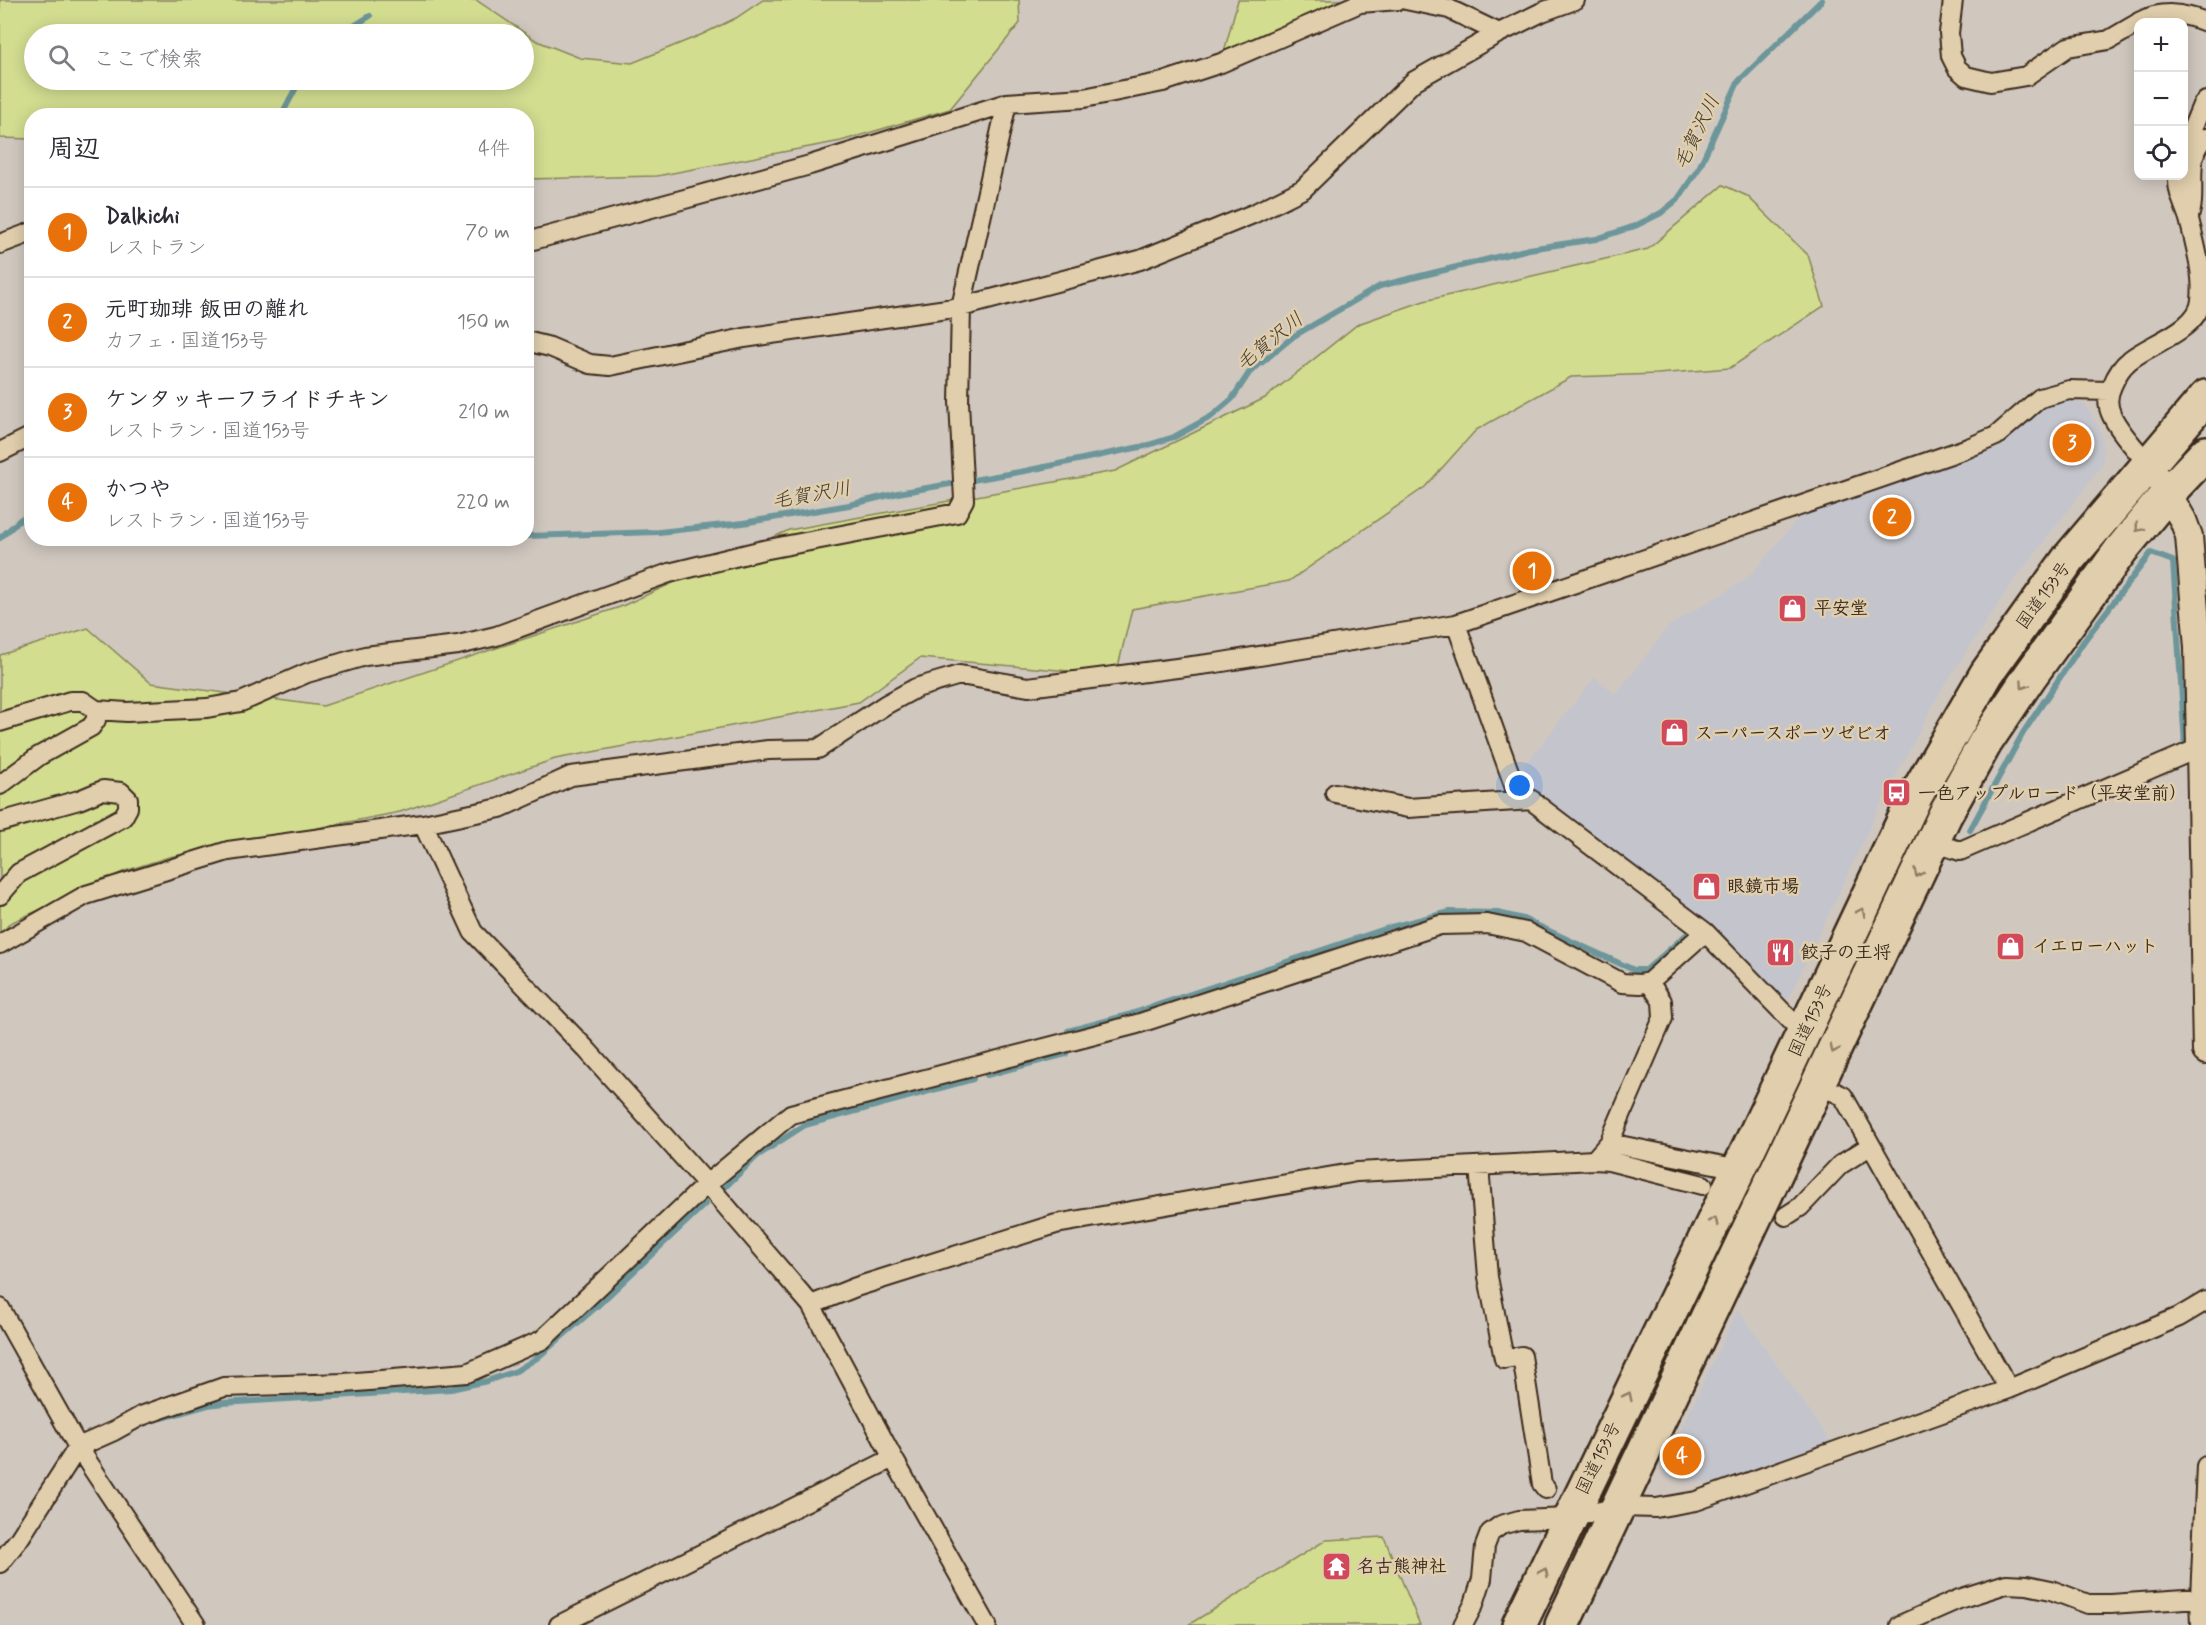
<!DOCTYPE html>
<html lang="ja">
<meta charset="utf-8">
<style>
:root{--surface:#fff;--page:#f2f2f3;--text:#2b2b33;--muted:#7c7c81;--line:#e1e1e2;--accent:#db2777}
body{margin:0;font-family:Mynerve,"Klee One",sans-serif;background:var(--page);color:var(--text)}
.controls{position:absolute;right:18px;top:18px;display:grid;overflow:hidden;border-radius:12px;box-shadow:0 3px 15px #0003}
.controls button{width:54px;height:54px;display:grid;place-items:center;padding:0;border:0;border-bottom:2px solid var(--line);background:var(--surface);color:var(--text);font:30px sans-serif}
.you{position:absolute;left:1520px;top:786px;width:21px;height:21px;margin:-15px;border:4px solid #fff;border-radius:50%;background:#1a73e8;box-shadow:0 0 0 9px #1a73e833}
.badge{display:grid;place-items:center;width:39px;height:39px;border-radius:50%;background:var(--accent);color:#fff;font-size:20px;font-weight:700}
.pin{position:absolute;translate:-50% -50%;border:3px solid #fff;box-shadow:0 2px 6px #0006}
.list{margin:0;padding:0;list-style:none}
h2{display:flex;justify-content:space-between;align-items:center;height:78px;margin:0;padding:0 24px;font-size:26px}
h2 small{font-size:20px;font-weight:400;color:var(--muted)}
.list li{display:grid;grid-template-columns:39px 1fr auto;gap:18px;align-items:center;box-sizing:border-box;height:90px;padding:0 24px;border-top:2px solid var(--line)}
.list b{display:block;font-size:22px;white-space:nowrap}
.list p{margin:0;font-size:20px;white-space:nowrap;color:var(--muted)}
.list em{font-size:20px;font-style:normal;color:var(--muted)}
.icon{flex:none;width:33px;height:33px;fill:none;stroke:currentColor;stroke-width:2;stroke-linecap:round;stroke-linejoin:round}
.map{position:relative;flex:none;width:2206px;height:1625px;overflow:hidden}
.search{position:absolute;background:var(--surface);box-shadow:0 3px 15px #0003;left:24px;top:24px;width:510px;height:66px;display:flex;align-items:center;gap:15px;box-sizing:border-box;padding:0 21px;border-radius:33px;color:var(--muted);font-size:22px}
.panel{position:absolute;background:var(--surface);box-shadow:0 3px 15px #0003;left:24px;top:108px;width:510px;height:438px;border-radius:24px}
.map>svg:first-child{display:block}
.built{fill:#c4c4cc}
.green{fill:#d2dd90;stroke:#868457;stroke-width:1.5;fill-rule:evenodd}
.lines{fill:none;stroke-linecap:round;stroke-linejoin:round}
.stream{stroke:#6d969a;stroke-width:6}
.street-casing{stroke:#3b2a1e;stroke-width:22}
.secondary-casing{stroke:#3b2a1e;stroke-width:30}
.highway-casing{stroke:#3b2a1e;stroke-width:38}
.street{stroke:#e0ceac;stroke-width:18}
.secondary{stroke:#e0ceac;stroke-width:26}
.highway{stroke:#e0ceac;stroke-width:33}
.oneway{stroke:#8e7c65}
.labels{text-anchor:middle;stroke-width:5;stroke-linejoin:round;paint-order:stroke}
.street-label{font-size:18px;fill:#3b2a1e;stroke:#e0ceac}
.poi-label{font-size:18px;font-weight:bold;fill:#3b2a1e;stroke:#e0ceac;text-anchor:start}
.water-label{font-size:20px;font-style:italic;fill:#433c33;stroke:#e0ceac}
</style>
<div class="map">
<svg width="2206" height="1625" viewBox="0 0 2206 1625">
<rect width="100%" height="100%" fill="#d0c8bf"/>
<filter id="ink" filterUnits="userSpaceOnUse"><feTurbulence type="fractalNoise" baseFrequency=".0167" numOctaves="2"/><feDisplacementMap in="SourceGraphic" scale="12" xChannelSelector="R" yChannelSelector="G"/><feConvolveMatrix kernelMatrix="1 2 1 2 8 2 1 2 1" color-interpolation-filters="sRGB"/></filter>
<g filter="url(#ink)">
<path class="built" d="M2062,400h12l12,6 12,20 4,11 1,27 -95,125 -65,98 -62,117 -92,194h-8l-60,-64 -196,-149 -1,-19 71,-89 21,17 54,-69 73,-44 13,-12 45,-54 198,-68 42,-38z
M1738,1309l93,133 -116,42 -51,-7 -2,-7z"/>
<path class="green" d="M0,0h476l61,41 43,17 52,5 71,-29 33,-16 27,-18h256l1,23 -70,86 -109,32 -184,35 -130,3 -1,-63h-494l-1,23 -31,-1zM524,34v46h-490v-46z
M1238,0h161l-39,3 -139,60z
M1723,185l24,11 61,59 16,51 -94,62 -73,6 -86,3 -95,53 -51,57 -136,94 -157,28 -16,66 -196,-17 -61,44 -304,57 -155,53 -231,45 -44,14 -115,52 -10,12v-280l88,-27 63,55 172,23 297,-99 169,-77 326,-59 150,-73 93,-74 66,-23 224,-52z
M1384,1537l36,88h-232l138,-85z"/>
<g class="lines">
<path class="stream" d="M341,34l29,-18
M281,116l19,-36
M526,536l133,-4 84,-9 106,-18 49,-12 127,-22 120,-25 29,-9 38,-21 20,-17 17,-26 45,-37 86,-50 149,-37 67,-10 39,-13 26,-13 17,-14 21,-31 39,-86 84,-82
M0,538l21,-19 11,-3
M1970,830l53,-97 61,-92 67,-88 22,8 12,184 6,-3
M1068,1031l60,-16 263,-88 59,-15 48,1 25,6 111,51h12l40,-35
M987,1075l79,-21
M722,1190l35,-34 48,-31 168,-46
M162,1418l46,-13 15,-2 228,-14 36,-8 29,-10 21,-13 58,-50 110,-104"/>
<defs>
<path id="street" d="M1406,0l43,9 50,24
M1953,0l-4,33 2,23 6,12 9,8 25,6 35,-6 42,-29 41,-7 29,-17
M2139,22c22,-12 44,-9 67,0
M1007,103l77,-5 79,-16 58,-19 139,-60 39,-3
M2184,149l18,-44 4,-4
M2189,216c9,-21 -6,-65 17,-78
M0,244l32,-12
M526,341l24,6 40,17 20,2 134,-28 217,-31 179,-47 113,-46 50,-25 111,-108 85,-48 43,-21 33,-12
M0,452l32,-16
M2148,464c-12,-15 -28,-31 -36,-48 -5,-10 -5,-20 0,-30 4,-10 9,-19 18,-26 19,-16 69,-30 71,-60 3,-25 -6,-56 -12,-81 -5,-16 -12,-26 -11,-43
M1456,624l59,164 190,144 99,102
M0,722l70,-21h13l13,9 31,2 80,-4 34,-6 66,-29 58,-17 93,-11 38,-9 173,-63 94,-23 194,-37 7,-13 -5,-98 2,-95 46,-204 -197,62 -284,77
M0,785l39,-29 52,-29 5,-7v-10
M1335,793l73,15 124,-8
M0,822l79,-22 24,-10 18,2 7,7v9l-5,9 -104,56 -19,22
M423,824l50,108 113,117 121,135 104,121 82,153 94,167
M1933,842l27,9 246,-106
M0,944l86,-49 142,-44 195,-27 77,-16 71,-32 197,-26 50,-1 67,-44 31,-17 44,-13 68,12 188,-24 240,-39 512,-176 28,-12 44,-38 29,-8 40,1
M1817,1084l26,12 166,293
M1609,1143l130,26
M1594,1160l15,-17 54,-125 -1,-17 -13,-19
M1479,1166l9,111 16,82 18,-3 20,128 4,5
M1786,1216l14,-9 40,-42 30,-19
M811,1305l45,-18 200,-63 301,-52 237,-12 15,1 94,24
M0,1308l78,139 118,178
M0,1563l19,-24 59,-92 36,-16 27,-15 83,-29 120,-4 123,-10 75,-33 165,-156 84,-70 346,-90 303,-99 47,-1 39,8 96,51 18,1 9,-2 56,-50
M559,1625l334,-167
M1463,1625l11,-21 8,-25 3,-33 5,-13 11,-8 18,-5 50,-2 50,-11 37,1 40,-7 313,-112 170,-72 27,-16
M1900,1625l59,-26 47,-15 21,1 24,5 37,14h23l89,-6
M2201,1625l-1,-27 6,-132"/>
<path id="secondary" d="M2160,480l23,40 6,16 9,112 8,403"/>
<path id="highway" d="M1519,1625l220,-456 177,-374 71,-122 83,-116 136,-160
M1562,1625l383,-810 40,-72 45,-67 91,-126 48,-58 37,-39"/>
</defs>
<use href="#street" class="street-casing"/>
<use href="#secondary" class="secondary-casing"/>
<use href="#highway" class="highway-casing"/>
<use href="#street" class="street"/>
<use href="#secondary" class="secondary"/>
<use href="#highway" class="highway"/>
</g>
<defs><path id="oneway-chevron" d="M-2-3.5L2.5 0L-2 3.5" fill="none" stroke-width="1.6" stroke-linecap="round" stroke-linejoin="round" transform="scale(1.5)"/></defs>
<g class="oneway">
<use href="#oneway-chevron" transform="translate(2139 528) rotate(129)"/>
<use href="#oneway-chevron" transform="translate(2024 685) rotate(124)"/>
<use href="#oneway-chevron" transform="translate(1918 873) rotate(115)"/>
<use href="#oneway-chevron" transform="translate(1861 912) rotate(-65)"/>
<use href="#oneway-chevron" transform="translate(1834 1049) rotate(115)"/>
<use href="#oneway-chevron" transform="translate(1714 1221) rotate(-64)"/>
<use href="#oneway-chevron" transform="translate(1628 1396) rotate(-64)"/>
<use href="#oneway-chevron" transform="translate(1544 1572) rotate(-65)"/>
</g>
</g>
<defs>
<symbol id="shop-square" viewBox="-11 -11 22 22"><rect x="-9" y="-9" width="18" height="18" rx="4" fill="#d1495b" stroke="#e0ceac"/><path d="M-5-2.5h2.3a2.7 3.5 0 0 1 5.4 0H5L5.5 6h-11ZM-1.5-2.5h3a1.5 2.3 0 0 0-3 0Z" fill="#fff"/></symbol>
<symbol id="bus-square" viewBox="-11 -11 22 22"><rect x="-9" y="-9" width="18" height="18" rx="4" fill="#d1495b" stroke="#e0ceac"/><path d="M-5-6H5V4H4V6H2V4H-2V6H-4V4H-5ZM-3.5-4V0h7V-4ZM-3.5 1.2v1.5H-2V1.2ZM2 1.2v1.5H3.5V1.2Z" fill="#fff"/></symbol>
<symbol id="restaurant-square" viewBox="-11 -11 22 22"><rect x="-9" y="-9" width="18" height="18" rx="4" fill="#d1495b" stroke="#e0ceac"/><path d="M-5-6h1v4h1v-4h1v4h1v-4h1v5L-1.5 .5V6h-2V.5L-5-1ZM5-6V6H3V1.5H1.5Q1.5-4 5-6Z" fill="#fff"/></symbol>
<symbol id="temple-square" viewBox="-11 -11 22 22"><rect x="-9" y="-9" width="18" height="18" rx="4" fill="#d1495b" stroke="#e0ceac"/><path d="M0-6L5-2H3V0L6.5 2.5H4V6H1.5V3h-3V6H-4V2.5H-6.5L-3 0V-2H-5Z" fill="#fff"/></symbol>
</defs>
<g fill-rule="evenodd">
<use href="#shop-square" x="1776" y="592" width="33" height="33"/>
<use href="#shop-square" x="1658" y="716" width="33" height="33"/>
<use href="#bus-square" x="1880" y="776" width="33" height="33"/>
<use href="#shop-square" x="1690" y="870" width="33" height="33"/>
<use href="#shop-square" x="1994" y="930" width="33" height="33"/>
<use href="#restaurant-square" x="1764" y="936" width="33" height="33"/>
<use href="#temple-square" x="1320" y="1550" width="33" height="33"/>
</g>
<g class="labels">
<g class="street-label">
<text transform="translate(2043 595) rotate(-54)" y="6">国道153号</text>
<text transform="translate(1810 1020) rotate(-65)" y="6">国道153号</text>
<text transform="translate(1598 1458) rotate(-64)" y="6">国道153号</text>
</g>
<g class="poi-label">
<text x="1814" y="614">平安堂</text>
<text x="1695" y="739">スーパースポーツゼビオ</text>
<text x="1918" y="799">一色アップルロード（平安堂前）</text>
<text x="1727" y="892">眼鏡市場</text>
<text x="2032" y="952">イエローハット</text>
<text x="1801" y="958">餃子の王将</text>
<text x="1357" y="1572">名古熊神社</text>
</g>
<g class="water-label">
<text transform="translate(1696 132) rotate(-64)" y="7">毛賀沢川</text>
<text transform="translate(1269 341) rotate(-39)" y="7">毛賀沢川</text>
<text transform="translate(811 494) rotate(-10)" y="7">毛賀沢川</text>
</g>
</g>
</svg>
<div class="controls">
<button>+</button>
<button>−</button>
<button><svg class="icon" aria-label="locate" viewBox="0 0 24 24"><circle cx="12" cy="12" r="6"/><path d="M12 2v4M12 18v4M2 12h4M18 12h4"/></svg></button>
</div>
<div class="you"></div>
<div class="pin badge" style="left:1532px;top:571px;background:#e8710a">1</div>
<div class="pin badge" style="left:1892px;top:517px;background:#e8710a">2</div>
<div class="pin badge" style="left:2072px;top:443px;background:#e8710a">3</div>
<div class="pin badge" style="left:1682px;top:1456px;background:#e8710a">4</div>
<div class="search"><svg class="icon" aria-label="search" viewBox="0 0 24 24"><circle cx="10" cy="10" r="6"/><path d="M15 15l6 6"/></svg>ここで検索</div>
<section class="panel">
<h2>周辺<small>4件</small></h2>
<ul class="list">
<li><span class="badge" style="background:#e8710a">1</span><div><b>Dalkichi</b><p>レストラン</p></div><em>70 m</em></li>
<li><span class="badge" style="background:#e8710a">2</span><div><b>元町珈琲 飯田の離れ</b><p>カフェ · 国道153号</p></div><em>150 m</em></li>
<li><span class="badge" style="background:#e8710a">3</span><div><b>ケンタッキーフライドチキン</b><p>レストラン · 国道153号</p></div><em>210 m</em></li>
<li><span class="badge" style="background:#e8710a">4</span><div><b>かつや</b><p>レストラン · 国道153号</p></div><em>220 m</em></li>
</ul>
</section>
</div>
